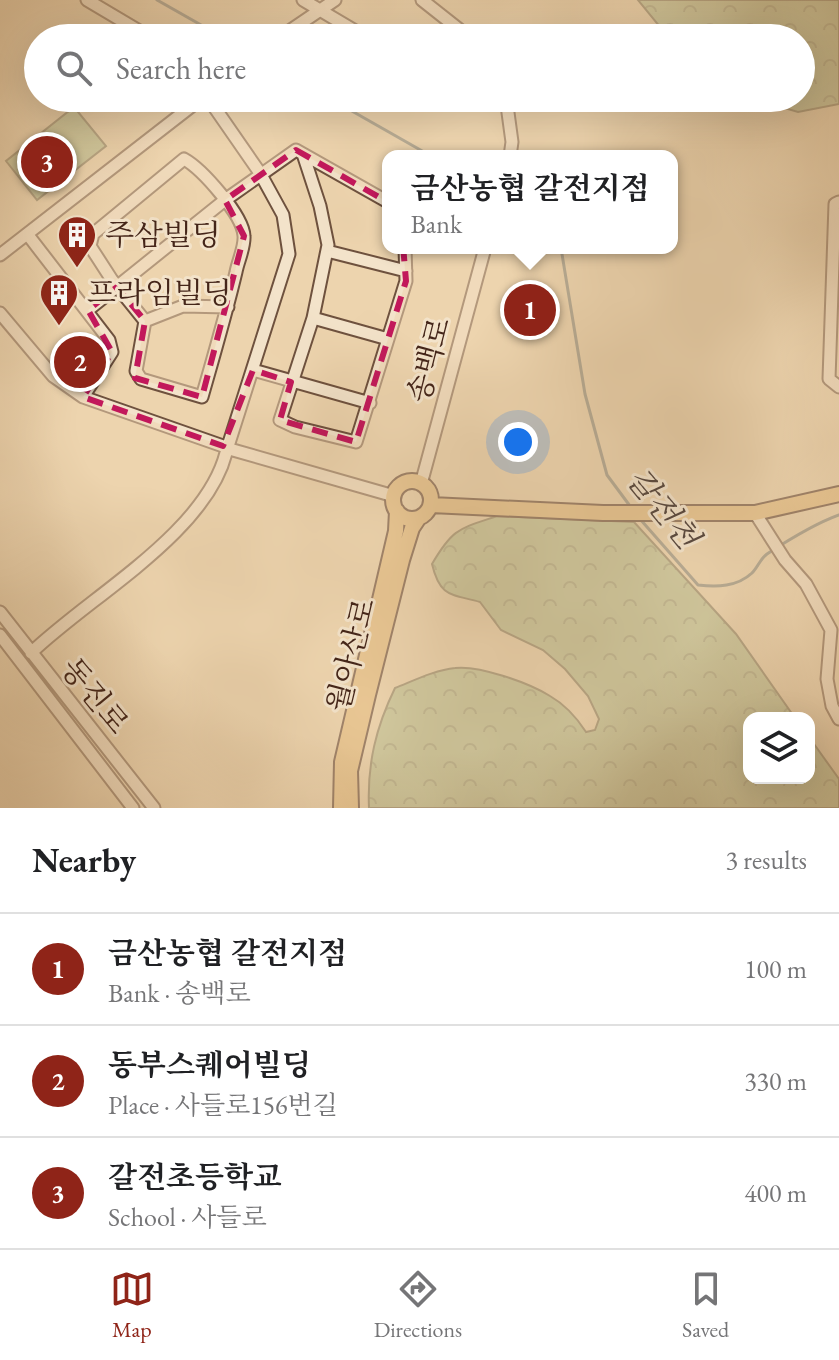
<!DOCTYPE html>
<meta charset="utf-8">
<style>
:root{--surface:#fff;--page:#f6f6f6;--text:#202124;--muted:#757577;--line:#e0e0e0;--accent:#8f2418}
body{margin:0;font-family:"EB Garamond","Noto Serif KR",serif;background:var(--page);color:var(--text)}
.controls{position:absolute;right:24px;bottom:24px;display:grid;overflow:hidden;border-radius:16px;box-shadow:0 8px 32px #0002}
.controls button{width:72px;height:72px;display:grid;place-items:center;padding:0;border:0;border-bottom:2px solid var(--line);background:var(--surface);color:var(--text);font:40px sans-serif}
.you{position:absolute;left:518px;top:442px;width:28px;height:28px;margin:-20px;border:6px solid #fff;border-radius:50%;background:#1a73e8;box-shadow:0 0 0 12px #1a73e833}
.badge{display:grid;place-items:center;width:52px;height:52px;border-radius:50%;background:var(--accent);color:#fff;font-size:26px;font-weight:700}
.pin{position:absolute;translate:-50% -50%;border:4px solid #fff;box-shadow:0 2px 8px #0006}
.popup{position:absolute;left:382px;top:150px;width:296px;height:104px;box-sizing:border-box;display:grid;place-content:center;border-radius:16px;background:var(--surface);filter:drop-shadow(0 2px 6px #0005);font-size:26px;white-space:nowrap;color:var(--muted)}
.popup b{font-size:30px;color:var(--text)}
.popup::after{content:'';position:absolute;left:50%;top:100%;margin-left:-16px;border:16px solid transparent;border-top-color:var(--surface)}
.list{margin:0;padding:0;list-style:none}
h2{display:flex;justify-content:space-between;align-items:center;height:104px;margin:0;padding:0 32px;font-size:34px}
h2 small{font-size:26px;font-weight:400;color:var(--muted)}
.list li{display:grid;grid-template-columns:52px 1fr auto;gap:24px;align-items:center;box-sizing:border-box;height:112px;padding:0 32px;border-top:2px solid var(--line)}
.list b{display:block;font-size:30px;white-space:nowrap}
.list p{margin:0;font-size:26px;white-space:nowrap;color:var(--muted)}
.list em{font-size:26px;font-style:normal;color:var(--muted)}
.icon{flex:none;width:44px;height:44px;fill:none;stroke:currentColor;stroke-width:2;stroke-linecap:round;stroke-linejoin:round}
.map{position:relative;flex:none;width:839px;height:808px;overflow:hidden}
.search{position:absolute;background:var(--surface);box-shadow:0 8px 32px #0002;left:24px;right:24px;top:24px;height:88px;display:flex;align-items:center;gap:20px;box-sizing:border-box;padding:0 28px;border-radius:44px;color:var(--muted);font-size:30px}
.sheet{height:440px;background:var(--surface)}
nav{display:flex;justify-content:space-around;align-items:center;box-sizing:border-box;height:112px;border-top:2px solid var(--line);background:var(--surface);font-size:22px;color:var(--muted)}
nav a{display:grid;justify-items:center;gap:4px}
nav .on{color:var(--accent)}
.map>svg:first-child{display:block}
.forest{fill:url(#forest-crowns);stroke:#7b7254;stroke-width:2}
.park{fill:#b2be8f;stroke:#7b7254;stroke-width:2}
.lines{fill:none;stroke-linecap:round;stroke-linejoin:round}
.stream{stroke:#787d75;stroke-width:3}
.minor-casing{stroke:#6e513e;stroke-width:15}
.major-casing{stroke:#442519;stroke-width:18}
.minor{stroke:#f3e3ca;stroke-width:11}
.major{stroke:#e6ba77;stroke-width:14}
.marked{fill:none;stroke:#c2185b;stroke-width:6;stroke-dasharray:16 10;stroke-linejoin:round}
.labels{text-anchor:middle;stroke-width:6;stroke-linejoin:round;paint-order:stroke}
.poi-label{font-size:30px;fill:#442519;stroke:#f3e3ca;text-anchor:start}
.street-label{font-size:30px;fill:#442519;stroke:#f3e3ca}
.water-label{font-size:32px;font-style:italic;fill:#5a4a40;stroke:#f3e3ca}
</style>
<div class="map">
<svg width="839" height="808" viewBox="0 0 839 808">
<defs>
<pattern id="forest-crowns" width="20" height="18" patternUnits="userSpaceOnUse" patternTransform="scale(2)"><rect width="20" height="18" fill="#b2be8f"/><path d="M2 6a3 3 0 1 1 6 0M12 15a3 3 0 1 1 6 0" fill="none" stroke="#929a74"/></pattern>
</defs>
<rect width="100%" height="100%" fill="#edd4ae"/>
<filter id="stains"><feTurbulence type="fractalNoise" baseFrequency=".0025" numOctaves="4"/><feColorMatrix values="0 0 0 0 .2 0 0 0 0 .09 0 0 0 0 .02 0 0 0 .5 -.17"/></filter>
<radialGradient id="worn" r=".72"><stop offset=".6" stop-color="#630" stop-opacity="0"/><stop offset="1" stop-color="#630" stop-opacity=".3"/></radialGradient>
<path class="forest" d="M638,0h201v104l-41,8 -48,-14h51v-60h-132z
M497,516l137,6 102,112 59,84h-46v60h60v-41l30,42v29h-470c-2,-44 7,-81 26,-120 18,-7 40,-18 60,-20 24,-3 74,15 95,28 14,8 27,22 36,36l9,-2 4,-11 -11,-23 -23,-27 -22,-19 -42,-20 -21,-28c-28,-8 -40,-4 -48,-38 21,-36 27,-35 65,-48z"/>
<path class="park" d="M74,107l32,39 -69,54 -31,-39z"/>
<g class="lines">
<path class="stream" d="M157,0l67,38
M329,98l102,58
M561,248l24,146 22,81 23,31
M640,519l58,66c19,2 39,2 54,-12 6,-6 8,-14 15,-19 23,-15 47,-30 72,-39"/>
<defs>
<path id="minor" d="M87,0l64,38
M303,0l64,38
M422,0l48,38
M279,38l56,-38
M208,98l52,75 23,42 6,39 -60,189
M427,98l6,4 9,-4
M506,98l6,44 -2,14
M303,154l17,52 8,39 -15,73 -33,102 15,7 61,15 50,-161 -1,-33
M184,159c18,10 59,56 60,77 1,11 -6,25 -8,36 -10,42 -22,83 -34,125l-61,-18 -5,-8 9,-50 -33,-41 -22,-34 3,-12z
M839,202l-4,2 -6,175 10,8
M28,235l81,105 3,12 -29,45
M327,251l79,20
M0,255l202,-157
M88,310l137,-110 71,-50 92,52
M0,313l53,63 30,21 140,49
M313,318l75,21
M145,321l38,-15 45,1
M253,370l117,33
M233,450l161,46
M421,484l64,-236
M755,513l30,47 21,24 25,46 -4,49 5,27 7,13
M0,612l154,196
M0,635l133,173
M31,653c59,-57 174,-119 195,-200"/>
<path id="major" d="M393 500a19 19 0 1 1 38 0a19 19 0 1 1-38 0Z
M431,505l172,8h152l84,-19
M341,808l1,-46 54,-231 1,-20
M351,808l-1,-37 18,-76 34,-135 10,-32 6,-9"/>
</defs>
<use href="#minor" class="minor-casing"/>
<use href="#major" class="major-casing"/>
<use href="#minor" class="minor"/>
<use href="#major" class="major"/>
</g>
<path d="M0 0H839V808H0ZM296,150l104,59 6,72 -50,161 -76,-22 11,-38 -38,-12 -30,76 -140,-49 29,-45 -24,-42 29,-23 28,34 -10,57 67,19 42,-161 -19,-36z" fill="#edd4ae" fill-opacity=".55" fill-rule="evenodd"/>
<path class="marked" d="M296,150l104,59 6,72 -50,161 -76,-22 11,-38 -38,-12 -30,76 -140,-49 29,-45 -24,-42 29,-23 28,34 -10,57 67,19 42,-161 -19,-36z"/>
<defs>
<symbol id="building-pin" viewBox="-11 -11 22 30"><path d="M0 17L-7.5 6A9.5 9.5 0 1 1 7.5 6Z" fill="#8f2418" stroke="#f3e3ca"/><path d="M-4-6H4V6H1V3H-1V6H-4ZM-2.5-4.3h1.7v1.8h-1.7ZM.8-4.3h1.7v1.8H.8ZM-2.5-1h1.7V.8h-1.7ZM.8-1h1.7V.8H.8Z" fill="#fff"/></symbol>
</defs>
<g fill-rule="evenodd">
<use href="#building-pin" x="55" y="213" width="44" height="60"/>
<use href="#building-pin" x="37" y="271" width="44" height="60"/>
</g>
<g class="labels">
<g class="poi-label">
<text x="105" y="245">주삼빌딩</text>
<text x="87" y="303">프라임빌딩</text>
</g>
<g class="street-label">
<text transform="translate(429 360) rotate(-75)" y="10">송백로</text>
<text transform="translate(351 655) rotate(-76)" y="10">월아산로</text>
<text transform="translate(95 696) rotate(51)" y="10">동진로</text>
</g>
<g class="water-label">
<text transform="translate(663 508) rotate(51)" y="11">갈전천</text>
</g>
</g>
<rect width="100%" height="100%" filter="url(#stains)"/>
<rect width="100%" height="100%" fill="url(#worn)"/>
</svg>
<div class="controls">
<button><svg class="icon" aria-label="layers" viewBox="0 0 24 24"><path d="M12 4l9 5-9 5-9-5zM3 14l9 5 9-5"/></svg></button>
</div>
<div class="you"></div>
<div class="pin badge" style="left:530px;top:310px">1</div>
<div class="popup"><b>금산농협 갈전지점</b>Bank</div>
<div class="pin badge" style="left:80px;top:362px">2</div>
<div class="pin badge" style="left:47px;top:162px">3</div>
<div class="search"><svg class="icon" aria-label="search" viewBox="0 0 24 24"><circle cx="10" cy="10" r="6"/><path d="M15 15l6 6"/></svg>Search here</div>
</div>
<section class="sheet">
<h2>Nearby<small>3 results</small></h2>
<ul class="list">
<li><span class="badge">1</span><div><b>금산농협 갈전지점</b><p>Bank · 송백로</p></div><em>100 m</em></li>
<li><span class="badge">2</span><div><b>동부스퀘어빌딩</b><p>Place · 사들로156번길</p></div><em>330 m</em></li>
<li><span class="badge">3</span><div><b>갈전초등학교</b><p>School · 사들로</p></div><em>400 m</em></li>
</ul>
</section>
<nav>
<a class="on"><svg class="icon" aria-label="map" viewBox="0 0 24 24"><path d="M3 6l6-2 6 2 6-2v14l-6 2-6-2-6 2zM9 4v14M15 6v14"/></svg>Map</a>
<a><svg class="icon" aria-label="directions" viewBox="0 0 24 24"><path d="M12 3l9 9-9 9-9-9zM9 14v-3h6M13 9l2 2-2 2"/></svg>Directions</a>
<a><svg class="icon" aria-label="saved" viewBox="0 0 24 24"><path d="M7 4h10v16l-5-4-5 4z"/></svg>Saved</a>
</nav>
